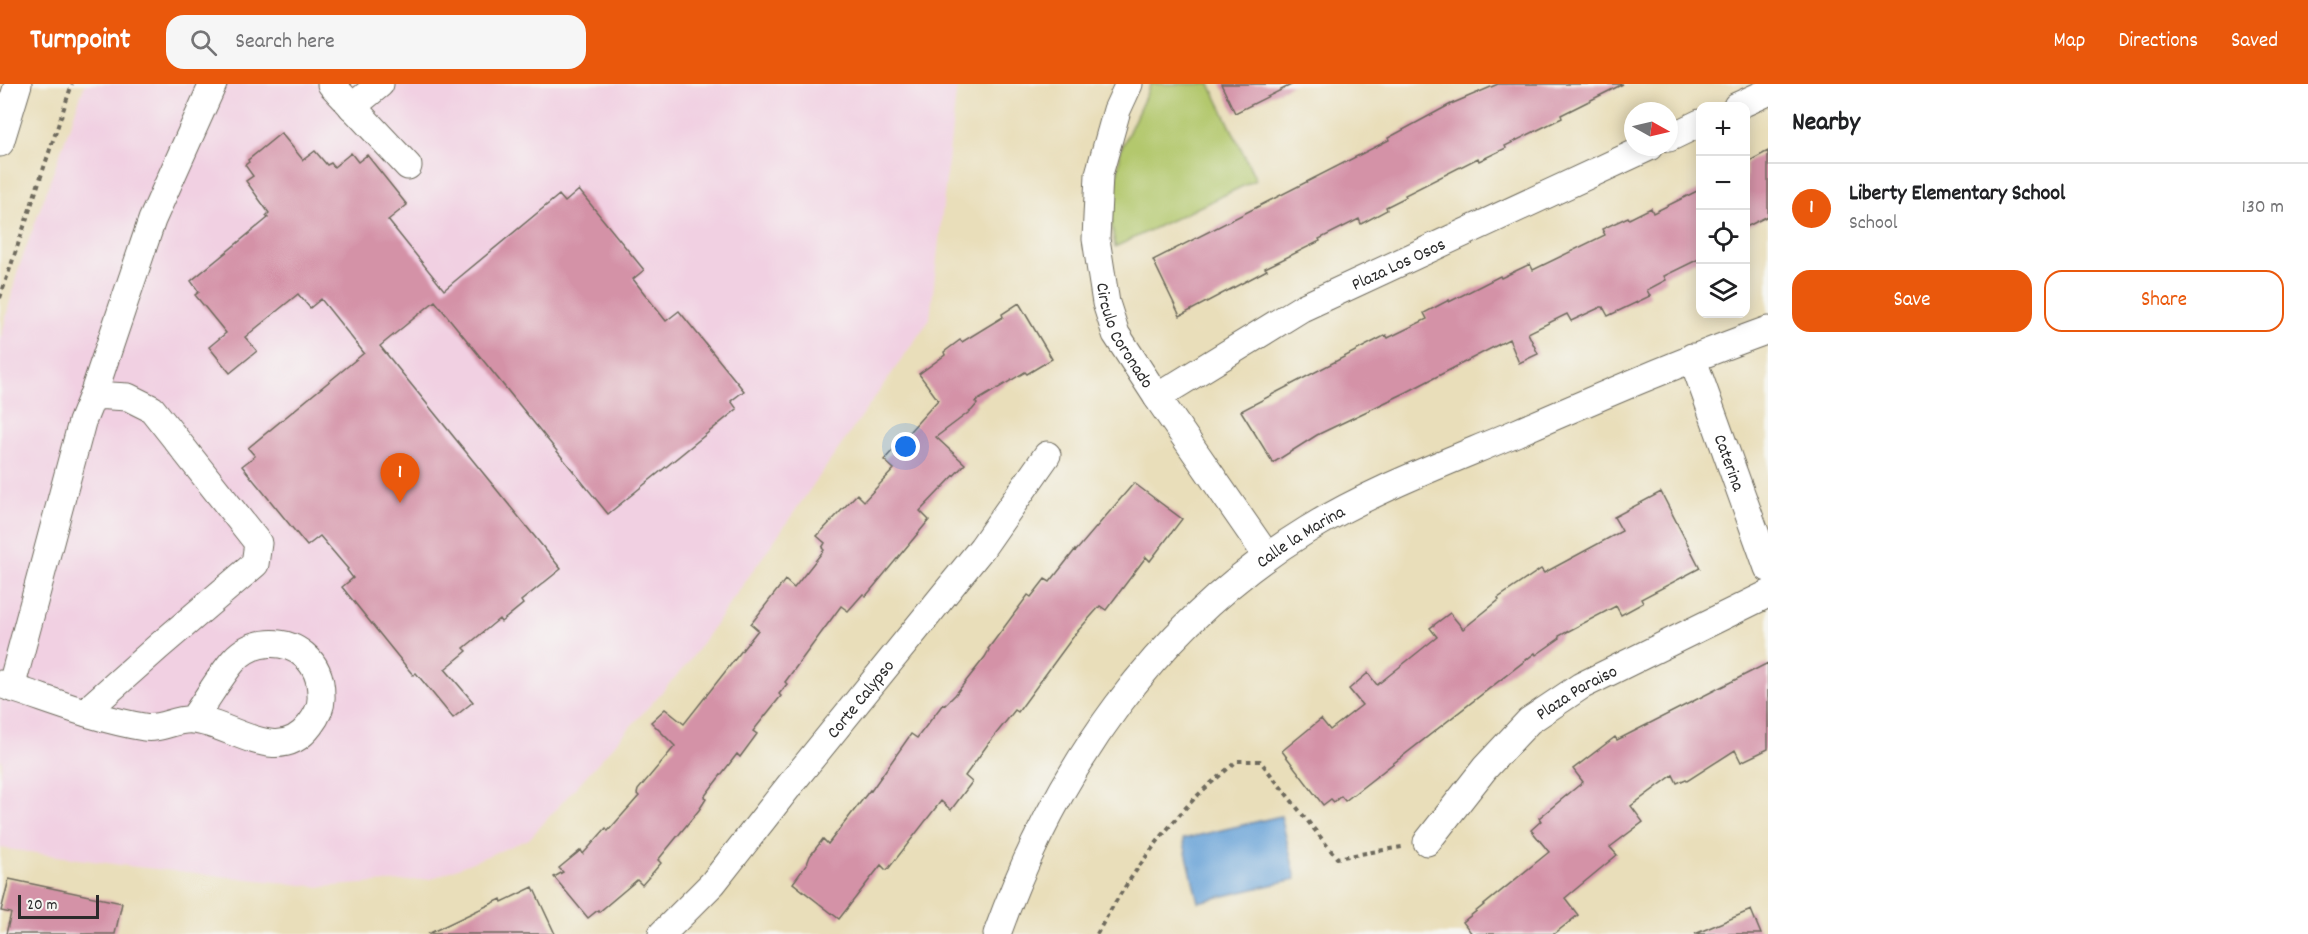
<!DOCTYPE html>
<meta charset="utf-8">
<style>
:root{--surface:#fff;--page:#f6f6f6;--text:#202124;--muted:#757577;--line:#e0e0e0;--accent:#ea580c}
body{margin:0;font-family:Dekko,sans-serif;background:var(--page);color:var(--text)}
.controls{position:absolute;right:18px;top:18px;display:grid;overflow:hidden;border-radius:12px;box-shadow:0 3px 15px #0003}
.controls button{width:54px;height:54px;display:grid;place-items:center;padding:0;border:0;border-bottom:2px solid var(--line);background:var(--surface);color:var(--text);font:30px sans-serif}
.compass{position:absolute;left:1624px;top:18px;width:54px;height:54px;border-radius:50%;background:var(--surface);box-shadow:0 3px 15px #0003;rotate:98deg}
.scale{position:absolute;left:18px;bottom:15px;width:81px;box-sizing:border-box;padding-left:6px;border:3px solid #2b2b2b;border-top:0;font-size:16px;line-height:21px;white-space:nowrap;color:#2b2b2b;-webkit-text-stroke:4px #f6f6f2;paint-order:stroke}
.you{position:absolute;left:906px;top:363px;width:21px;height:21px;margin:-15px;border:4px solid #fff;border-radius:50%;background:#1a73e8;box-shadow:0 0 0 9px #1a73e833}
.badge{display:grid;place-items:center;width:39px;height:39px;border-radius:50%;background:var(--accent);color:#fff;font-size:20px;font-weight:700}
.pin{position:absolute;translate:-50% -50px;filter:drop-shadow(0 2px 3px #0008)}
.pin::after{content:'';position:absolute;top:32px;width:21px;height:18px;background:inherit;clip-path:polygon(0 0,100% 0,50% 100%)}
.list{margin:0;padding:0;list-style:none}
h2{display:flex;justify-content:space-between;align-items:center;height:78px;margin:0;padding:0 24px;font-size:26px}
h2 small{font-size:20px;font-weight:400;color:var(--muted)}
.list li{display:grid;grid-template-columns:39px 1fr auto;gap:18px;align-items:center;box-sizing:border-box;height:90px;padding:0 24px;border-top:2px solid var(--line)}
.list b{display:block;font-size:22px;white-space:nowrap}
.list p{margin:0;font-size:20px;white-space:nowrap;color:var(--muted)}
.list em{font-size:20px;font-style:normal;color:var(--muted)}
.actions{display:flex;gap:12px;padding:18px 24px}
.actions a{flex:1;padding:14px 0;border:2px solid var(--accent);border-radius:18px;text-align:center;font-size:21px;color:var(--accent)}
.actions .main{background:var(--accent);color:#fff}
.icon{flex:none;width:33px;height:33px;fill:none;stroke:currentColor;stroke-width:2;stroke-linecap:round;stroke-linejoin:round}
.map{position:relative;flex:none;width:1768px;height:850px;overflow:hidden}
header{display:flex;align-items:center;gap:36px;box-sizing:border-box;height:84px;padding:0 30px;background:var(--accent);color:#fff}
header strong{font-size:28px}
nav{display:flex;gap:33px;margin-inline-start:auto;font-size:21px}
.search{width:420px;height:54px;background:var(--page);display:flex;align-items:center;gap:15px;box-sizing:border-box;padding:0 21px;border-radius:18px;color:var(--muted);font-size:22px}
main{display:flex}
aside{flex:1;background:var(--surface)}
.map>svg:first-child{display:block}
.built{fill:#f1d0e2}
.green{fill:#b3c86d;stroke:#6f7a4c;stroke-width:1.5}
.water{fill:#67a2d7;stroke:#496681;stroke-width:1.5}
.building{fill:#d492a7}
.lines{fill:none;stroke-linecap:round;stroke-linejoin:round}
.minor-casing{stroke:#6e6a5d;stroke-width:29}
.path{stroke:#6e6a5d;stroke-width:4;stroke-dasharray:4.5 4.5;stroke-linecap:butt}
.minor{stroke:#fff;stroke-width:27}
.labels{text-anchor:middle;stroke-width:4.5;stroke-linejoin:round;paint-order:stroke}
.street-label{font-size:18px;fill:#2b2b2b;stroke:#f6f6f2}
</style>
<header>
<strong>Turnpoint</strong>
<div class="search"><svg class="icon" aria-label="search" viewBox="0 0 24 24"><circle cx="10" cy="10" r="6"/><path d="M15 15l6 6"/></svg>Search here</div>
<nav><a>Map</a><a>Directions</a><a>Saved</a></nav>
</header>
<main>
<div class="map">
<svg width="1768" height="850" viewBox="0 0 1768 850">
<rect width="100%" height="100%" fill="#f6f6f2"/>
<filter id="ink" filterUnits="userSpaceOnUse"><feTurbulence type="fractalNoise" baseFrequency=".0167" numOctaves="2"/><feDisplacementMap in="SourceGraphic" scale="12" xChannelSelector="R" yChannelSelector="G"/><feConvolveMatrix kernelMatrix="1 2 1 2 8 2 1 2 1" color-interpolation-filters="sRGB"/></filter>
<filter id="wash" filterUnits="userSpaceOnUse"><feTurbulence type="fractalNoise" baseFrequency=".008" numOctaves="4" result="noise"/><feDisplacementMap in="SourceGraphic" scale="24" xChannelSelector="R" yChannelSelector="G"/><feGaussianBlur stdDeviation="1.35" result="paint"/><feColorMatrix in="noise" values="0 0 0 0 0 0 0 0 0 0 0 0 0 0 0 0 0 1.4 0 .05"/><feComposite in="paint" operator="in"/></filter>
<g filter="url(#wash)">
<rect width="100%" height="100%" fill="#e9deba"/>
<path class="built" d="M85,0h872l-27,235 -242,344 -159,176 -98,40 -110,8 -193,-21 -128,-18v-72l2,-15 -2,-1v-418l17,-69z"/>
<path class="green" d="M1151,0h59l46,96 -141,67 -4,-29 10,-69z"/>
<path class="water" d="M1281,732l15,63 -98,23 -15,-63z"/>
<g id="blocks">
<path class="building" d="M1221,0h72l-58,29z
M1498,0h125l-62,31 1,3 -57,28 1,2 -27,13 -1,-3 -73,37 1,2 -20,10 1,3 -26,14 -2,-5 -40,20 1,2 -55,27 2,2 -87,46 -27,-56 236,-120 -1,-2 63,-34z
M281,49l22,27 12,-9 12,14 4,-2 3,4 17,-14 7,9 9,-7 40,50 -19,15 56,70 115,-95 6,7 14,-12 65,80 -11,9 33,42 13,-10 65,80 -13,10 6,8 -129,105 -173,-213 -55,45 181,223 -40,32 2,3 -22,18 -2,-3 -35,29 3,3 -22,18 28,33 -20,16 -37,-45 -3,2 -71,-88 11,-9 -6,-8 1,-1 -28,-33 -13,10 -65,-80 13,-10 -7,-8 116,-95 -43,-54 -11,9 -12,-14 -53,43 12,14 -27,22 -21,-26 17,-14 -31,-38 4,-3 -8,-11 77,-63 -2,-2 3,-3 -23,-32 7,-5 -8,-11 4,-3 -1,-2z
M1768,67v65l-22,11v-64z
M1701,105v69l-37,18 2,4 -19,10 3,6 -42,20 -5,-9h-2l-30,14 -4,-7 -39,19 10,21 -19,9 -10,-24 -102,53 -90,43 -44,28 -32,-52 145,-76 2,3 39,-19 -3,-6 25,-13v2l51,-26 1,2 29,-14 3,6 72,-35 -3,-6 26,-12 1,2 22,-11 2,5z
M1019,219l33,56 -25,15 -2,-2 -50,30 2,2 -5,6 -36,27 29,27 -45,47 9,9 -63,76 -3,-2 -15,17 -7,-5 -56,76 2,2 -8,10 2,2 -28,35 4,3 -17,23 -3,-3 -33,43 2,2 -7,11 -41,50 3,3 -19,22 -5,-5 -38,32 -1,-2 -10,8 -34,-41 9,-5 -4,-4 22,-18 2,4 23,-26 2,3 31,-35 -2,-2 1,-4 37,-44 -24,-24 14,-13 19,15 74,-94 -7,-6 34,-44 9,8 30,-38 -2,-2 3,-5 -8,-7 40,-42 7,7 30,-32 -10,-9 54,-60 -19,-26 26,-19 -1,-3 16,-12 2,2 41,-25 -1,-3z
M1134,399l48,36 -32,42 -4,-4 -40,53 -6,-4 -24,27 -58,79 -3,-2 -27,34 -23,32 7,6 -21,28 -10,-9 -52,67 -3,2 -5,-5 -42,54 -46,-36 14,-19 3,-8 13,-17 5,5 42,-54 1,1 40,-57 6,4 26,-34 2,1 10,-10 30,-38 4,-7 -1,-1 40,-54 3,2 14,-18 5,3 25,-32 1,1z
M1661,408l39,76 -59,31 2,4 -22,12 -5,-9 -57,30 1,2 -24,17 -1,-2 -190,148 -4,-5 -7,6 -3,-3 -8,6 -41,-54 39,-32 9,11 32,-25 -13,-16 19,-16 9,12 60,-48 -7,-9 20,-15 13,16 36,-29 -1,-2 43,-29 3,4 78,-42 -8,-14z
M1768,579v86l-27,13 -6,-12 -48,31 -1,-2 -9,4 -4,-8 -42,31 12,16 -33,25 7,8 -52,43 13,17 -24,19h-82l-9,-12 86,-70 -18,-22 10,-9 -2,-3 44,-36 -10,-13 42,-32 2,3z
M9,795l113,24 -7,31h-109l5,-21 -10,-2z
M533,803l22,47h-127l73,-35 1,3z
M1751,826l10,24h-66z"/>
</g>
</g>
<g filter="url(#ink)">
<use href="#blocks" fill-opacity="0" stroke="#6e6a5d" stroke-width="1.5"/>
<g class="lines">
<defs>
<g id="minor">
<path d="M331,0l77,82"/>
<path id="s1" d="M1129,0l-12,26 -18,64 -3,65 10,64 10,31 41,63 110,159"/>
<path d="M1737,22l31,-14"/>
<path d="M352,23l28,-23"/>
<path d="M1669,54l31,-15"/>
<path d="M0,59l18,-59"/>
<path id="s2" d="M1692,273l76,211"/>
<path d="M93,311l59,-175 61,-136"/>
<path id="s3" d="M1157,313l145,-89 347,-161"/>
<path d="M0,600c48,15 95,35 144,43 16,3 33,-9 49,-7 39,3 85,48 117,5 7,-9 12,-19 11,-30 0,-15 -5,-30 -17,-40 -20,-17 -52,-15 -70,5 -14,16 -28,41 -41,59"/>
<path d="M11,604l71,-266 11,-27 35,2 24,12 106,134 -3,21 -97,83 -73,65"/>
<path id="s4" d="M1427,758l58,-74 44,-47 52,-35 187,-92"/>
<path id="s5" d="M662,850l51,-51 80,-102 189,-233 65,-93"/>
<path id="s6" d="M997,850c59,-164 159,-311 310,-404 65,-40 138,-67 209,-97 83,-36 166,-72 252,-103"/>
</g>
</defs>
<use href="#minor" class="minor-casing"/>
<path class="path" d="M0,214l72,-214
M1097,850c24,-45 62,-99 98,-136 13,-13 28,-25 42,-37h23l77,97 65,-11"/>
<use href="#minor" class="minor"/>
</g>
</g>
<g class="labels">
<g class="street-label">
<text dy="6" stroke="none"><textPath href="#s3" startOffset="276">Plaza Los Osos</textPath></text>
<text dy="6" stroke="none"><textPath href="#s1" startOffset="262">Circulo Coronado</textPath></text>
<text dy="6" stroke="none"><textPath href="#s2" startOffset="112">Caterina</textPath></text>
<text dy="6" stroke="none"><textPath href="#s6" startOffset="510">Calle la Marina</textPath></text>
<text dy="6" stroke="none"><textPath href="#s4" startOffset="214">Plaza Paraiso</textPath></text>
<text dy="6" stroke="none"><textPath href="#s5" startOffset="308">Corte Calypso</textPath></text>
</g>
</g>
</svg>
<div class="controls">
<button>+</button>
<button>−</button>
<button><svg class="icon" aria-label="locate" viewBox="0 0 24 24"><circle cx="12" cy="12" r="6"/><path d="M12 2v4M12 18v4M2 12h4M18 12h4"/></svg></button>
<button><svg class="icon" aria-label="layers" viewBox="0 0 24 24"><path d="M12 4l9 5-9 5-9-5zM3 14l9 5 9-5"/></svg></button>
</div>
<svg class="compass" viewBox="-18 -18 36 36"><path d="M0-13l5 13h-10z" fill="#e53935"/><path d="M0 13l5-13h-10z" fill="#757577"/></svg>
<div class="scale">20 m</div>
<div class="you"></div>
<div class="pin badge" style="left:400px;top:419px">1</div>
</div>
<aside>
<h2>Nearby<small></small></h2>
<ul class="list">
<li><span class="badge">1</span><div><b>Liberty Elementary School</b><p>School</p></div><em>130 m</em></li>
</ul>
<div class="actions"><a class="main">Save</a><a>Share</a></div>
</aside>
</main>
